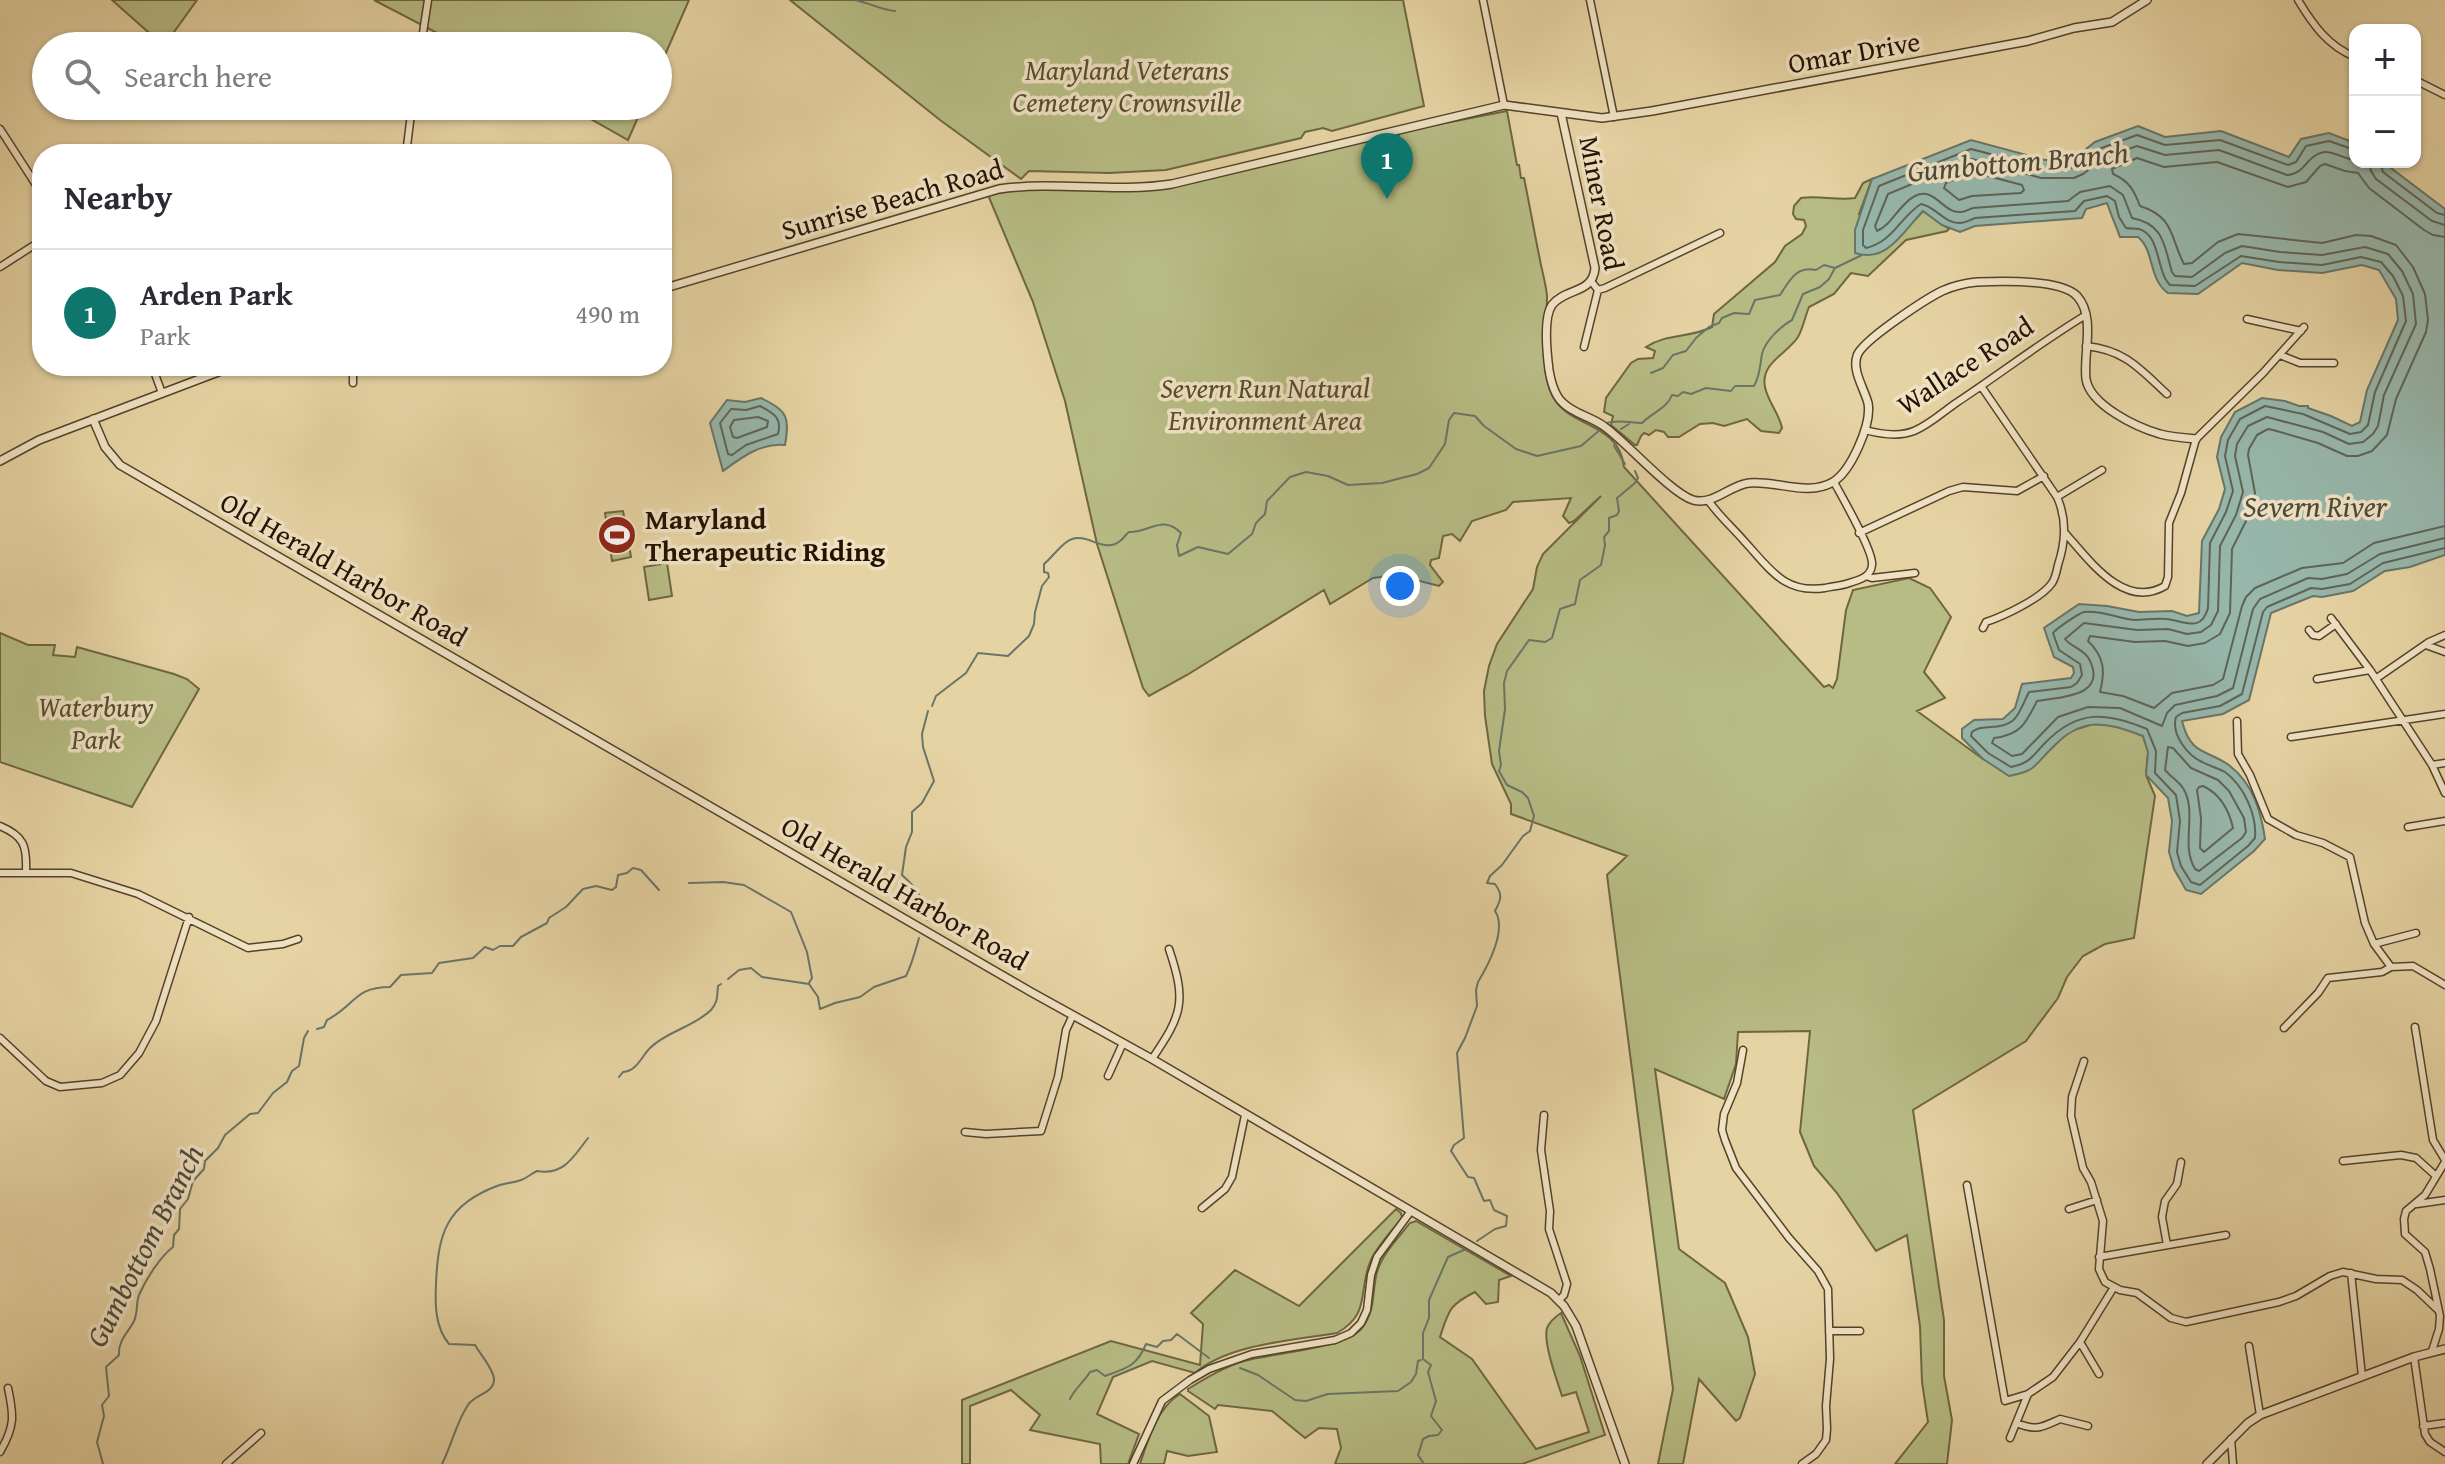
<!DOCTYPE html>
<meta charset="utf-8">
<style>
:root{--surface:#fff;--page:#f7f7f7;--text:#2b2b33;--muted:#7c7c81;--line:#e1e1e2;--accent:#0f766e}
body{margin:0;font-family:"Gentium Book Plus",serif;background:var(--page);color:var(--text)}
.controls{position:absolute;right:24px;top:24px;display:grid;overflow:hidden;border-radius:16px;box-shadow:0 2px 6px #0004}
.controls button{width:72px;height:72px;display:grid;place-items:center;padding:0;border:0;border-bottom:2px solid var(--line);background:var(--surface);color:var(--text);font:40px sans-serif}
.you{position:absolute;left:1400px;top:586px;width:28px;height:28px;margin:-20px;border:6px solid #fff;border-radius:50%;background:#1a73e8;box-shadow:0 0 0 12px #1a73e833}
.badge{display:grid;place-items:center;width:52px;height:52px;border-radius:50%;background:var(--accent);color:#fff;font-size:26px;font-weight:700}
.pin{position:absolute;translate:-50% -66px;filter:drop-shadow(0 2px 4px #0008)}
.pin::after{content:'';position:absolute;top:42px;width:28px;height:24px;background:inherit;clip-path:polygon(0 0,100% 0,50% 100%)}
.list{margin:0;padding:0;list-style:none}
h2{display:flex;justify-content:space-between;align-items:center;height:104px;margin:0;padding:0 32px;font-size:34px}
h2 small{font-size:26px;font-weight:400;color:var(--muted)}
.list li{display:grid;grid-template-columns:52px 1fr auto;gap:24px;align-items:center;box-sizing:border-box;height:128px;padding:0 32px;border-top:2px solid var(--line)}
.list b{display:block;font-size:30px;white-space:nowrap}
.list p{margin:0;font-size:26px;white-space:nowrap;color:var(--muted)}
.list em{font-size:26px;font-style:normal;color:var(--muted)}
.icon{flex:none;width:44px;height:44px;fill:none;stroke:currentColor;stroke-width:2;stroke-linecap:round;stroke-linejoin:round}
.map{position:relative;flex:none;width:2445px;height:1464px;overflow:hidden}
.search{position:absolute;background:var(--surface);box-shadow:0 2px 6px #0004;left:32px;top:32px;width:640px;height:88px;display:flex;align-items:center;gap:20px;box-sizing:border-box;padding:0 28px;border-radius:44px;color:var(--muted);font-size:30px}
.panel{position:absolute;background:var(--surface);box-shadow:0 2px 6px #0004;left:32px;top:144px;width:640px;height:232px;border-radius:32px}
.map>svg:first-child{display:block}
.green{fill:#b7bc84;stroke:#6e6642;stroke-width:2}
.water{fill:#97b7ac;stroke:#697567;stroke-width:2}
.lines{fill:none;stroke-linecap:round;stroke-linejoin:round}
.shore{stroke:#5e6456;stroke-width:2}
.stream{stroke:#697567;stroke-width:2}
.minor-casing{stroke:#544229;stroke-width:9}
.tertiary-casing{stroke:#544229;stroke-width:10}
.minor{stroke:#efe2c3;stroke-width:6}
.tertiary{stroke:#efe2c3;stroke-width:7}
.labels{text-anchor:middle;stroke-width:7;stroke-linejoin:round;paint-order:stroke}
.street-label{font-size:28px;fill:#241100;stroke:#efe2c3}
.park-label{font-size:28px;font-style:italic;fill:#574d2e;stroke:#efe2c3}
.poi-label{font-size:28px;font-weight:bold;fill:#241100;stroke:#efe2c3;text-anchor:start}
.water-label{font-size:30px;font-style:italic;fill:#4c4b3c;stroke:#efe2c3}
</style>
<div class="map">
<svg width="2445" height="1464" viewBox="0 0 2445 1464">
<rect width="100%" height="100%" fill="#e6d3a3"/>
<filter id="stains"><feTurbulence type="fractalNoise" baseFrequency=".0025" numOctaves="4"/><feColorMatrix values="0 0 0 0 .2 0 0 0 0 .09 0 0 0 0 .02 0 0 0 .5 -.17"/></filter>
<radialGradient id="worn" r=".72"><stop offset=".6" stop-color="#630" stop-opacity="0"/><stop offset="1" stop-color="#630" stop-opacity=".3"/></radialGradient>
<path class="green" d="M112,0h85l-33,46z
M374,0h315l-31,71v-25h-196z
M790,0h613l21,106 -92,25 -9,-3 -18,4 -4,6 -135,32 -57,3 -80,-2 -8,8 -81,-59z
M568,106h75l-15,34z
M1507,111l10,54h2l2,13h3c6,29 10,53 16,82 2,11 6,24 7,36 0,34 -10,69 7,102 16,30 65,24 70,69l200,220 5,-2 4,3 4,-9 9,-69 7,-20 56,-12 21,10 21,29 -27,55 21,26 -28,13 66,48 67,-9 18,-18 25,-8 23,1 27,11 5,16 -2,23 9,21 -21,142 -29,6 -22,12 -16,21 -9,21 -32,43 -113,69 31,210v56l8,44 -5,44h-52l33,-42 -6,-40 -2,-56 -13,-91 -31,16 -39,-58 -23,-27 -14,-34 10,-101 -72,1 -2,32 -12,35 -69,-30 24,180 46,34 23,54 7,37 -15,44 -4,3 -37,-42 -16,85h-25l15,-75 -66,-514 20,-19 -116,-42v-10l-19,-40 -7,-48 -1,-25 5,-25 8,-22 36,-55 4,-22 6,-13 58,-58 -27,25 -5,2 -6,-7 8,-18 -58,4 -7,8 -34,11 -12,20 -8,-7 -9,2 -4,22 -8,2 -1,5 13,17 -4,4 -43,-11 -23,3 -43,26 -6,-14 -137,85 -38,21 -6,-8 -46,-144 -32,-143 -32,-99 -45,-107 35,-6h134l210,-50 2,7 13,-7 17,-4v-3z
M1872,179l-13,35 57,5 7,-8 26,18 -2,2 -41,9 -38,36 -17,-3 -17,21 -25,13c-4,10 -6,21 -11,30 -11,17 -38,26 -33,50 3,15 14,26 17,41l-3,5 -18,-2 -14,-12 -23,7 -11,-3 -13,1 -21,13h-11l-4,-5 -8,-2 -7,5 -5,-2 -3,3 -4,9h-2l-24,-20 2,-9 -9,-4 2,-14 25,-35 7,-4 15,-1 2,-7 -9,-4c21,-14 45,-9 66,-20l2,-13 61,-52 10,-16 17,-12 4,-8 -2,-6 -8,-1 -3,-5 1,-8 7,-8c18,-3 36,3 54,0l8,-15z
M623,511l8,46 -19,4 -7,-48z
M667,563l5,33 -23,4 -5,-33z
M0,633l28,12h27l-2,10 22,2 2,-10 97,27 13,5 12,10 -67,118 -132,-45z
M1396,1209l5,4 1,5c-10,13 -24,27 -31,42 -14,31 1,53 -34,73 -43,7 -108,11 -142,40l-43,-12 -39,16 -16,37 42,20 -11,30h-27l-1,-20 -70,-14 10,-15 -29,-25 -41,16v58h-8v-64l149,-59 89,24 3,-41 -12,-11 44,-43 64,36z
M1416,1221l95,55 -12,4 -1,22 -12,2 -11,-12c-26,13 -26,18 -35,45l32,22 64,90 53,-17 -13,-40 -14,4c-5,-16 -19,-53 -15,-68 3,-7 8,-11 14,-15l19,43 25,79 -83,29h-187l6,-16 -4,-19 -18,-1 -14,10 -33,-27 -54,-6 -3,4 -27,-18v-2c18,-11 36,-22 56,-28 28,-8 101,-12 118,-33 15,-19 9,-39 16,-59 6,-17 21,-32 32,-46z
M1180,1394l29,22 8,36 -29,4 -21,-5 -3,13h-24c8,-24 17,-56 40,-70z"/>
<path class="water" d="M2138,126l27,11 56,-6 68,26 12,-18 28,-6 26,10v19h28l62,47v346l-35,12 -25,4 -32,20 -31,6 -9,-1 -42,17 -22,87 -26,14 -41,7c9,36 26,28 48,45 23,18 31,45 35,73l-11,12 -53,43 -15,-4 -12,-21 -5,-17 3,-31 -4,-23 -22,-23 2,-23 -5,-16c-40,-15 -62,-20 -93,14 -18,18 -15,21 -41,26l-26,-17 -21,-21v-9l12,-9 29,-1 12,-11 7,-24 49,-6 3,-5 -1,-6 -19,-10 -10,-29 35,-24 28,2 32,6 33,-1 15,5 12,-3 3,-72 17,-32 6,-20 -8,-32 4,-20 14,-25 27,-14 23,3 14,5h9v2l23,8 21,10 8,-4 7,-32 31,-70 -2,-21 -17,-29 -17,-5 -40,8 -44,-3 -36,-7 -44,31 -30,-1c-20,-14 -13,-42 -30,-56h-18c-4,-11 -9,-22 -13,-34l-21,6 -4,9 -107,8 -15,6 -18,-7 -19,-14c-19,19 -36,53 -68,42v-23l17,-51 99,-39 74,20h27l23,-18z
M761,398c26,13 29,18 24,47 -25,-2 -43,12 -62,26l-13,-48 17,-23 18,2z"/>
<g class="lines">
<path class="shore" d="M2355,150l-26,-9 -23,5 -10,16 -8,3 -68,-25 -55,5 -28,-10 -38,14 -25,19h-31l-72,-19 -92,37 -16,44v15l3,3c27,-6 34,-31 55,-44 14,2 24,20 39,19 5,0 10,-3 15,-5l100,-7 9,-10 23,-5 8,5 4,16 7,11c4,1 9,0 13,1 22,6 17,43 31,56l25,1 46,-30 38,6 43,3 39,-8 20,5 12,14 10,20 3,25 -31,71 -7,33 -7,7 -11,2 -47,-20 -38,-8 -25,13 -12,21 -3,16 8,35 -7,21 -16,31 -2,65c-7,26 -25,12 -42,11 -10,-1 -21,1 -32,1 -16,-2 -34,-10 -50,-8 -5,1 -28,17 -31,21l6,17 21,14 2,11 -5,8 -6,4 -42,5c-11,21 -10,34 -39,35 -8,1 -12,0 -18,5l-1,4 17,17 23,14c20,-4 21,-11 34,-24 33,-34 61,-31 102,-14l9,22 -1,22 21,22 4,26 -3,31 4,14 10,16 9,3 48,-39 7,-8c2,-23 -11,-52 -30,-66 -7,-4 -16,-6 -23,-10 -15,-7 -31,-28 -26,-45l6,-4 38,-7 22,-12 21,-82 4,-5 44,-19 11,1 28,-5 33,-21 62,-15
M2355,160c-11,-1 -21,-9 -31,-8 -18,3 -18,22 -37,23l-68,-25 -54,5 -28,-9 -33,12 -21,16 -9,4h-33l-69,-19 -84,35 -13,32 2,5c16,-7 22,-27 38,-35 20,-10 28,18 46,16 4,0 8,-3 12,-4l95,-7 12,-9 30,-6 13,9 9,23c32,6 32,27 40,54l3,4 17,1 33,-24 17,-7 38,6 42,3 43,-8 23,7 14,17 11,23 3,30 -32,71 -6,31 -5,8 -10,8 -14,2 -26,-12 -56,-15 -19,9 -11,18 -2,12 8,36 -7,23 -16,31 -2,65 -7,14 -10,7 -14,2 -19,-5 -31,1 -53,-7 -19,16c6,8 19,10 24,20 20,38 -30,38 -52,42 -11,22 -16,34 -43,37l-2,5 20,13 10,-2 36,-37 30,-10 32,1 42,18 5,-13 8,-8 42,-9 16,-8 20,-79 7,-10 48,-21 14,1 25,-5 33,-20 65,-16
M2369,162l2,9 5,8 56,42 13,4
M2380,162l3,10 54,41 8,2
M1973,172l49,13 2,5 -3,3 -49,3 -13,4 -15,-12 2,-5z
M2445,237l-12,-2 -9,-5 -55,-42 -11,-15 -13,-2 -20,-7 -5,2 -14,16 -18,5 -71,-25 -53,5 -27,-9 -25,11 1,5c16,7 21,16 27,32 35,11 30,32 44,58l8,-1 26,-21 20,-8 84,9 34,-8 15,1 25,9 17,22 12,27 3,26 -2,12 -30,67 -9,36 -15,16 -14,5h-11l-29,-13 -45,-13 -5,-1 -11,6 -8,14 -1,6 7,38 -8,26 -15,30 -2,64 -10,21 -15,9 -17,3 -23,-5 -30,1 -45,-6 -2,5c17,16 17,31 12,51l23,4 31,12 18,-15 41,-8 10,-6 19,-73 4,-9 9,-9 47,-20 41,-5 31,-20 71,-17
M760,406c14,7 22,12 18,28l-32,11 -14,10 -4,-1 -8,-31 11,-14 15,1z
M758,417l10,4 -1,6 -30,11 -4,-1 -3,-10 4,-7z
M2168,747l5,1 18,20 27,12 11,11 15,27 2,14 -4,6 -43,33 -4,-2c-15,-25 3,-57 -12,-81 -5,-7 -13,-12 -18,-18z
M2203,786c17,8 26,24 30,42l-29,24 -4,-4 1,-30 -4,-28 2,-3z"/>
<path class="stream" d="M855,0c14,3 27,10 40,11
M1651,373l12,-5 10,-13 13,-4 10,-13 13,-11 10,-4 3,-5 12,-5 15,1 6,-14 25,-5c10,-15 16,-29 36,-25l8,-5 11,3
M1607,423c11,-4 23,0 35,0 9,-10 25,-14 30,-28l6,1 5,-4 8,2 15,-6 25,3 4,-5h19c6,-10 6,-21 8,-32 3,-13 19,-28 30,-34l11,-26 17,-7 9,-8 6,-11 27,-13
M1621,429l8,-5
M1616,444l-2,2 11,18
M932,706l4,-10 30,-23 12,-20 30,3 21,-20 5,-12 1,-12 7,-26 7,-9 -1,-4 -4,-1v-8c8,-6 18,-22 28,-25 15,-6 33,15 48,2 4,-3 6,-7 9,-9 20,1 33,-18 52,1l-4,12 2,11 19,-9 30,7 24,-20 4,-11 9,-9 2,-13 23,-24 16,-5 22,4 20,9 34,-2 35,-9 12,-6 16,-24 4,-24 5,-7 21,3 9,10 32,23 21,7 44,-10 20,-17
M689,883l34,-1 21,3 47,27 16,40 5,26 -3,5
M927,920c1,-16 -12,-34 -25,-45l4,-28 6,-15v-20l10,-9 12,-22 -11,-34 -1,-13 6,-23
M728,979l11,-9 12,-2 11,9 47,7 9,13 2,12 15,-6 25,-6 14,-10 32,-11c6,-12 9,-24 13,-38
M317,1029l7,-2 3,-7c29,-15 27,-33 63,-33l11,-12 31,-2 7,-10 34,-5 12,-11 8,3 7,-4h13l8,-9 26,-14 2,-5 17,-11 17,-18 13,-3 16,4 4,-3 2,-12 9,-2 6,-5 8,2 18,20
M619,1077l4,-5c14,-1 18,-15 27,-24 17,-17 44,-21 61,-38 7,-8 6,-14 7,-24l3,-2
M1477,1241l18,-12 11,-3 1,-10 -13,-6 -4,-10 -6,1 -10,-23 -6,-1 -17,-26 3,-6 10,-7 -7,-85 8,-15 12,-32 -1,-16 2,-8c11,-18 29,-53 17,-71 6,-11 8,-16 0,-27l-8,-1 3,-7 12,-11 21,-29 7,-5 4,-15 -6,-18 -6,-6 -15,-7 -8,-14 2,-6 -2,-14 6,-42 -1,-26 3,-12 22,-31 16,2 7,-4 8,-29 15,-5 5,-24 21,-15 4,-20 -1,-8 5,-6v-13l8,-3 2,-4 -2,-13 18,-15 3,-5 -3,-7
M1240,1368l18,7 37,25 11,1 22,-7 70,-3 13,-9 5,-8 2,-13 3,-1
M1070,1399c5,-11 14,-17 20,-27l7,-2 8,6c22,-8 32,-10 41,-32l11,3 6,-6 8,-1 6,-6 32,24
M103,1464l-6,-22 7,-26 -2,-11 7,-9 -3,-29 13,-12c-1,-15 9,-22 15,-34 4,-9 2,-18 5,-26 7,-16 21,-38 34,-48l1,-12 5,-6 1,-20 8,-10 5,-18 11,-12 1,-8 13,-13 7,-13 25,-21 8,-1 15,-20 14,-11 5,-11 7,-5 5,-28 4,-7
M442,1464c10,-20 14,-41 26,-59 7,-11 26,-11 26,-26 -1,-11 -14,-25 -19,-34l-26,-1c-14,-17 -14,-39 -13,-60 2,-50 10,-79 61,-98 7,-3 16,-3 24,-6 6,-2 11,-7 16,-9 27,5 37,-15 51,-33
M1424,1464l-6,-9 5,-16 6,-3 9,-1 4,-5 -11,-14 5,-15 -8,-29 3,-7 -8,-6v-26l6,-15v-18l19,-43 18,-8"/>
<defs>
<path id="minor" d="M1483,0l21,105
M1590,0l24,117
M2298,0c15,25 30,46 57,57
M421,46l7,-46
M2415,80l30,15
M0,129l42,65
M406,154l6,-48
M0,267l42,-27
M1598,290l7,-2 115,-55
M2247,319l54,12
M2086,346c39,4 54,23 81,48
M1584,347l14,-57 -7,-9
M2280,355l20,8h34
M152,366l10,27
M353,366v17
M1981,386l76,111c10,22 9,44 1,68 -1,5 -3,14 -6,18 -10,15 -48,33 -66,39l-3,6
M1865,430c15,4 34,7 49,1 15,-6 29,-19 42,-28 44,-29 85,-61 130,-88
M2057,497l45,-27
M1708,500c10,15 25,28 37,42 25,27 39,52 80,46 8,-2 17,-2 24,-5 10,-3 22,-6 23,-18 2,-13 -30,-68 -38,-83
M1859,533l90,-42 14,-4 54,4 27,-15
M2065,533c25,28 59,77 100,53l3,-9 1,-54 12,-30 15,-54 67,-66 41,-46
M1866,576l6,2 43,-5
M2331,618l39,52
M2309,630l4,5 6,1 17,-12
M2426,645l19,7
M2377,678l52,-36 16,-7
M2317,679l53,-9 62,95 13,28
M2237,721l1,33 12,21 18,44 28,16 27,8 27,14 15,66 9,21 17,23
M2291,737l154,-23
M2432,765l13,-2
M0,826c24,10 27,20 26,45
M2408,827l37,-6
M0,873h71l67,21 110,54 35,-4 15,-5
M2374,944l42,-11
M2415,1027l18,113 12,20
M2284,1028l34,-35 10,-15 54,-6 9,-5 22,-1 32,19
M0,1038l46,43 14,6 42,-4 18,-8 19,-22 17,-32 33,-104
M1743,1050l-6,33 -13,31 -2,16 3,10 11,28 53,70 29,33 10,18 2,70 -4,47 1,23 -1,11 -10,14 -14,10
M1152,1059c30,-44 35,-57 17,-110
M2084,1061l-12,36 -1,19 12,52 8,14 12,39 -4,48 6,13 15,8 17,3 34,25 15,4 93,-20 17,-6 34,-20 13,-4 33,7 26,1 15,10 21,20
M1108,1076l15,-33
M1544,1115l-3,35 9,61 -1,18 18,55 -3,11 -5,5
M965,1132l21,2 55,-3 17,-54 8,-47 7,-15
M2343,1161l58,-6 15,3 20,18
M1967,1185l38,216 23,-7
M2417,1204l28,-4
M1202,1208l23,-19 7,-12 13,-62
M2069,1209l28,-9
M2167,1245l-5,-28 3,-16 12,-17 4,-22
M2099,1257l127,-22
M2351,1273l11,103
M1829,1331h31
M2080,1342l19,32
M2249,1346l11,69
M2432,1351l7,-22 1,-13 -10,-47 -5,-17 -20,-18 -1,-15 2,-8 19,-16 20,-33
M2414,1357l11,77 5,8 15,10
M2016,1423c21,8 24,5 44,-4l28,7
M2423,1426l22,-3
M2010,1438l18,-44 25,-17 27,-35 34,-55
M2231,1439l2,25
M0,1452c15,-26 14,-36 8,-64
M226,1464l35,-31
M1133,1464l29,-63 28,-21 19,-11 43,-15 83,-14 16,-7 10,-10 6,-13 4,-35 6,-18 34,-46"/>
<path id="tertiary" d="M1561,113l34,155c-2,26 -30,20 -43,37 -9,13 -5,49 -3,65 2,12 5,25 14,33 11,11 29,14 42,24 22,16 66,66 88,73 20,6 37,-15 56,-17 27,-3 59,14 84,-1 18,-11 39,-58 35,-79 -4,-15 -16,-32 -11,-47 4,-15 69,-57 85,-65 11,-5 23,-8 35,-9 23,-1 84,-3 100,14 19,21 6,57 9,83 4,26 50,48 74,55 12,3 24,4 36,5
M662,289l337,-100c58,-8 116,4 173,-5l332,-79 98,13 50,-7 376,-70 46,-13 38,-6 35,-22
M93,419l12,28 15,18 911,527 121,67 399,234 13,13 12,20 49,138
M0,461l39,-21 195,-74
M2207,1464l41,-41 12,-8 154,-58 31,-8"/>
</defs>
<use href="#minor" class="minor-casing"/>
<use href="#tertiary" class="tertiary-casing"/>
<use href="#minor" class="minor"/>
<use href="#tertiary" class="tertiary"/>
</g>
<defs>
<symbol id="stadium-disc" viewBox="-11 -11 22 22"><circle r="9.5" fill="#8f2418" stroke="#efe2c3"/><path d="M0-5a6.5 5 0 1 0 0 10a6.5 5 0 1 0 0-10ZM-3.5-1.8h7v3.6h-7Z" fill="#fff"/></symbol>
</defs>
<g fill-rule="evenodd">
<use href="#stadium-disc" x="595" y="513" width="44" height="44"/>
</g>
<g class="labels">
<g class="street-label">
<text transform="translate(1854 52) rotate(-10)" y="10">Omar Drive</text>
<text transform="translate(892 199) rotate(-16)" y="10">Sunrise Beach Road</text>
<text transform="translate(1602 203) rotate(79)" y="10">Miner Road</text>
<text transform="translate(1965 365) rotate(-33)" y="10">Wallace Road</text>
<text transform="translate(344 569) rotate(30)" y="10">Old Herald Harbor Road</text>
<text transform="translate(905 893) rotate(30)" y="10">Old Herald Harbor Road</text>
</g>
<g class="park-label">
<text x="1127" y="80">Maryland Veterans<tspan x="1127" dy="32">Cemetery Crownsville</tspan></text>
<text x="1265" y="398">Severn Run Natural<tspan x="1265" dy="32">Environment Area</tspan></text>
<text x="96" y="717">Waterbury<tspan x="96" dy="32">Park</tspan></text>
</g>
<g class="poi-label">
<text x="645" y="529">Maryland<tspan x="645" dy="32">Therapeutic Riding</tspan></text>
</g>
<g class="water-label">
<text transform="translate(2018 162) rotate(-5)" y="10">Gumbottom Branch</text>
<text x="2315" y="517">Severn River</text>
<text transform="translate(145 1246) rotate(-63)" y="10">Gumbottom Branch</text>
</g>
</g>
<rect width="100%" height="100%" filter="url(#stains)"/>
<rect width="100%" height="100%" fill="url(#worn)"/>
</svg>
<div class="controls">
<button>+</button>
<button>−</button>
</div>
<div class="you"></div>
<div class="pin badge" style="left:1387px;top:199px">1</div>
<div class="search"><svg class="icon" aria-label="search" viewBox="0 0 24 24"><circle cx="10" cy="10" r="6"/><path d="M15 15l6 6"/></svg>Search here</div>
<section class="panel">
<h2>Nearby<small></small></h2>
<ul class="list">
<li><span class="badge">1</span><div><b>Arden Park</b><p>Park</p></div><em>490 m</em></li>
</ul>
</section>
</div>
